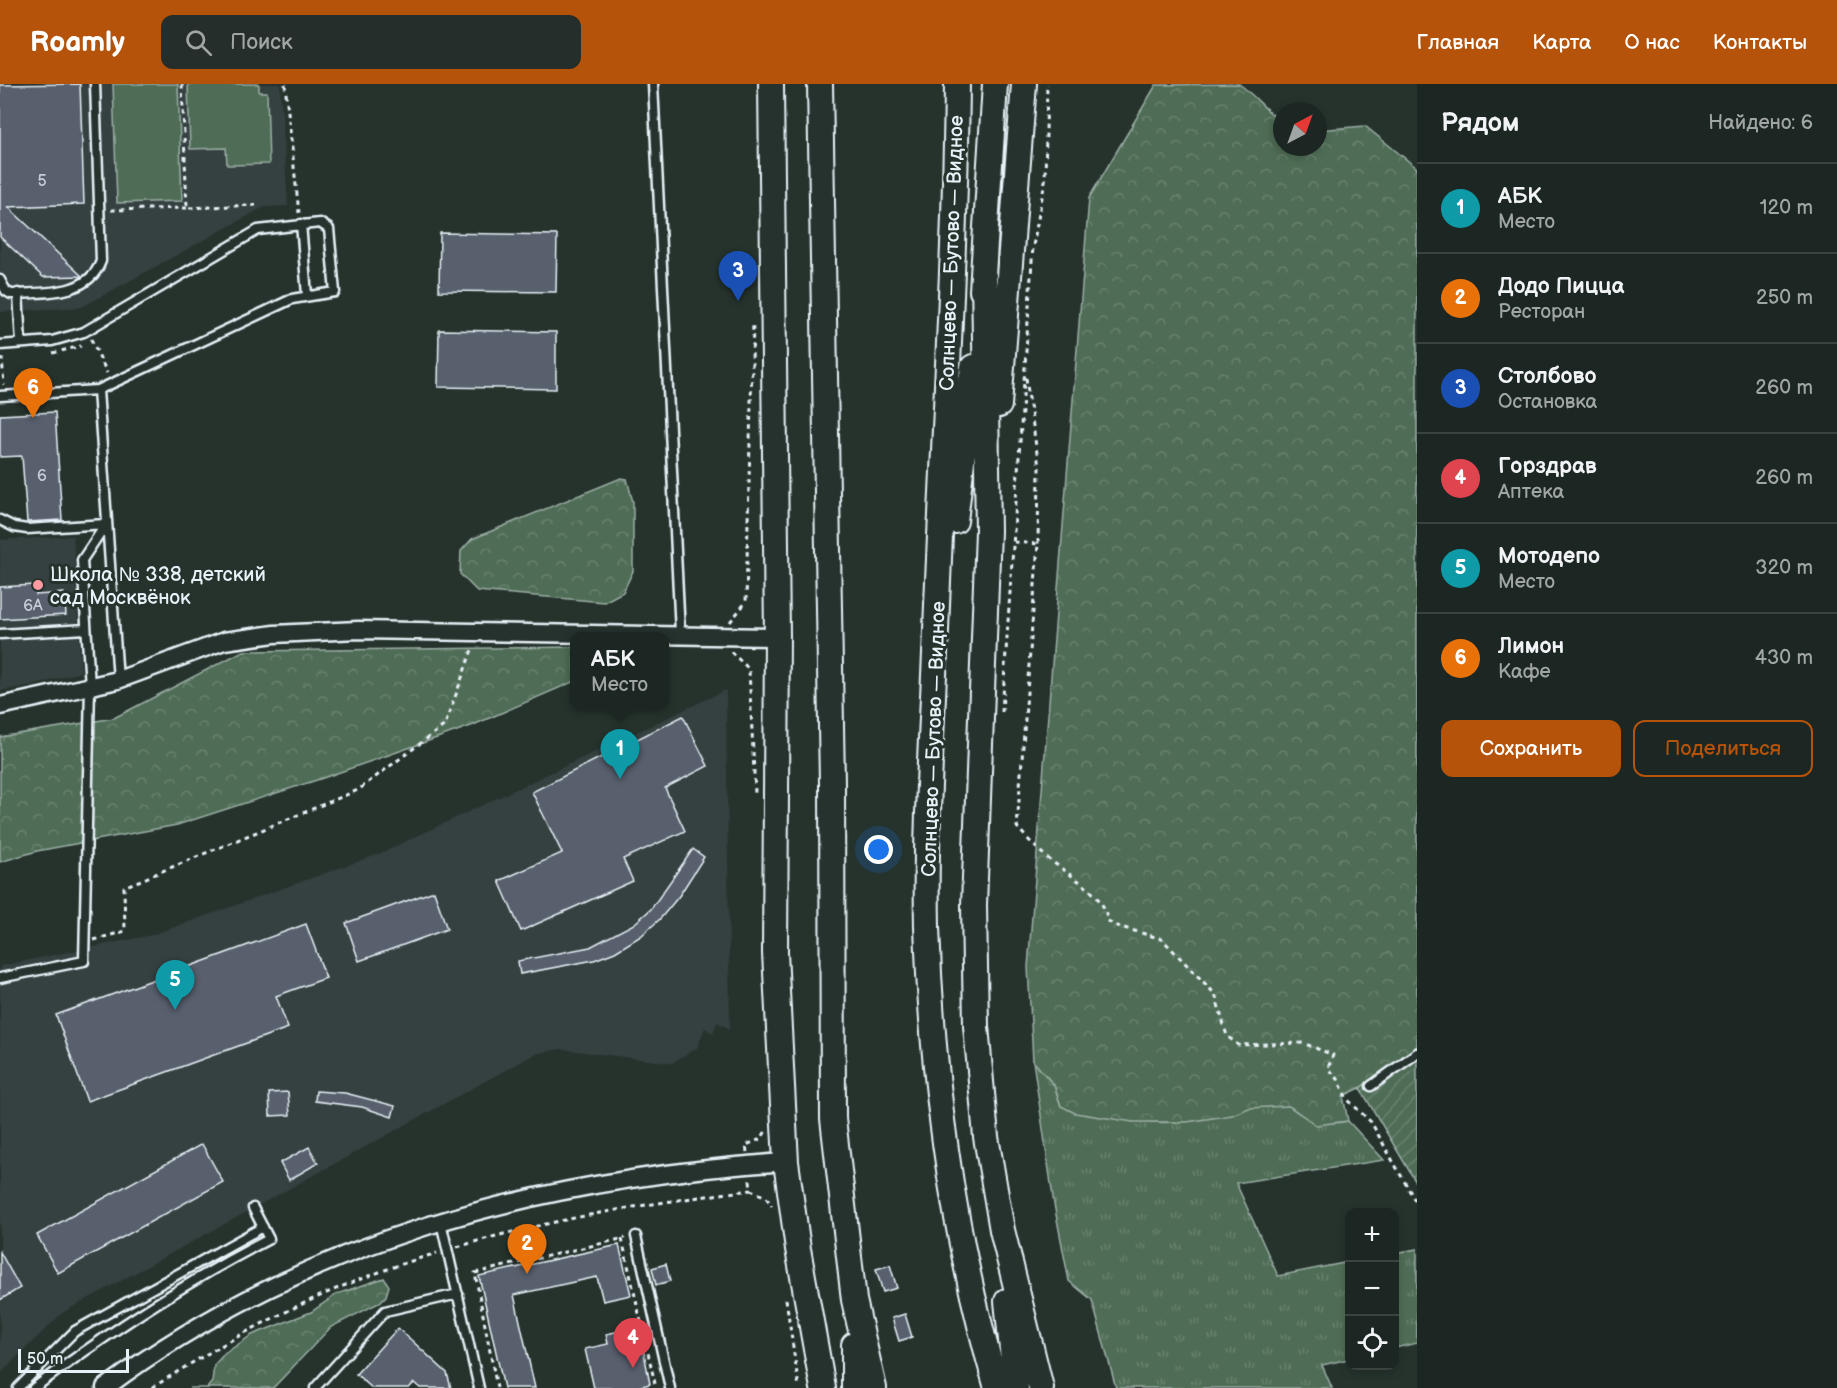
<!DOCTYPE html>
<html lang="ru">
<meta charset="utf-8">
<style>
:root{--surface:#1c2622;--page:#252e2a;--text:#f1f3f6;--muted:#a0a5a5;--line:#3a4340;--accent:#b45309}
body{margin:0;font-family:"Balsamiq Sans",sans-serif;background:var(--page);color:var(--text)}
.controls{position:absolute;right:18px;bottom:18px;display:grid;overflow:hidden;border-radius:12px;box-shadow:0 3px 9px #0003}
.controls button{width:54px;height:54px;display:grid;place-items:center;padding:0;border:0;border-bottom:2px solid var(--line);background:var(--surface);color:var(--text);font:30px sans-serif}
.compass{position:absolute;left:1273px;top:18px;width:54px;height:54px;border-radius:50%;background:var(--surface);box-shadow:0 3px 9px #0003;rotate:41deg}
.scale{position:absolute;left:18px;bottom:15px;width:111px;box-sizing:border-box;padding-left:6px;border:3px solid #e8f1f8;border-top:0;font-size:16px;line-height:21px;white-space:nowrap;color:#e8f1f8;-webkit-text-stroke:4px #26332d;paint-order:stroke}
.you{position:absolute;left:879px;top:766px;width:21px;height:21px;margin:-15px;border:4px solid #fff;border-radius:50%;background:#1a73e8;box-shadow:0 0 0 9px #1a73e833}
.badge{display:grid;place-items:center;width:39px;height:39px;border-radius:50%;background:var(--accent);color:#fff;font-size:20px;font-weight:700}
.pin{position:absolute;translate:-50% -50px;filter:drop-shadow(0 2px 3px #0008)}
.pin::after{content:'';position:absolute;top:32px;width:21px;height:18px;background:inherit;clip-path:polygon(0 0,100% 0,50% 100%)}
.popup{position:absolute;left:570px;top:548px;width:99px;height:78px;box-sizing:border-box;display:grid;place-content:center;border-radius:12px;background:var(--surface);filter:drop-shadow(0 2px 4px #0005);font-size:20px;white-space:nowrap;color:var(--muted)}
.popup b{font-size:22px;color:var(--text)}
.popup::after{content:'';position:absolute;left:50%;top:100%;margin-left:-12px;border:12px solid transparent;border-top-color:var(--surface)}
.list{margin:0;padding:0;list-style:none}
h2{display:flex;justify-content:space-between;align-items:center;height:78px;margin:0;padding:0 24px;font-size:26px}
h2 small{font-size:20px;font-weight:400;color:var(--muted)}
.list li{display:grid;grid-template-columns:39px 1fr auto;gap:18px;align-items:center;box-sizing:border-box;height:90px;padding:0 24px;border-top:2px solid var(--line)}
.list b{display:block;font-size:22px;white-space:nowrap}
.list p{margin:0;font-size:20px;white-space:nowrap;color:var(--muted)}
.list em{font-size:20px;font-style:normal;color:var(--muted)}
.actions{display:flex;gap:12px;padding:18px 24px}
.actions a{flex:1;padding:14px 0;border:2px solid var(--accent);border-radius:12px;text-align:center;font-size:21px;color:var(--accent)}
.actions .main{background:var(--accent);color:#fff}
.icon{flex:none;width:33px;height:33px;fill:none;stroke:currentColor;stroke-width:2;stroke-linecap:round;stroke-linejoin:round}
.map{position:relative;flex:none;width:1417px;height:1304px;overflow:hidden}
header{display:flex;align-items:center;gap:36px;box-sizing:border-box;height:84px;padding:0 30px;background:var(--accent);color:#fff}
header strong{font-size:28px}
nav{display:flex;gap:33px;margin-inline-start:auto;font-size:21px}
.search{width:420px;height:54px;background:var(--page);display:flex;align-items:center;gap:15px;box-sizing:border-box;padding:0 21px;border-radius:12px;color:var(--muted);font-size:22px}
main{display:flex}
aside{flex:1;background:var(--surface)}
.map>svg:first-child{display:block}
.built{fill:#354040}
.grass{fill:url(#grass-tufts);stroke:#9cafa7;stroke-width:1.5}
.forest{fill:url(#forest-crowns);stroke:#9cafa7;stroke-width:1.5}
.park{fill:#4f6d56;stroke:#9cafa7;stroke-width:1.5}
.garden{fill:url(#garden-furrows);stroke:#9cafa7;stroke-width:1.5}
.building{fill:#585f6d;stroke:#e8f1f8;stroke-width:1.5}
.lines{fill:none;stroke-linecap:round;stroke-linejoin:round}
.service-casing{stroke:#e8f1f8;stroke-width:13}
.minor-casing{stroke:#e8f1f8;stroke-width:21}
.secondary-casing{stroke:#e8f1f8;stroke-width:28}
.path{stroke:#e8f1f8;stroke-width:3;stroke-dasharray:4.5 4.5;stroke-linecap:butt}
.service{stroke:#26332d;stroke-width:8}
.minor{stroke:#26332d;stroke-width:16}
.secondary{stroke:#26332d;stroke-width:24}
.poi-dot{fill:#ff9aa2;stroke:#26332d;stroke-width:2}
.labels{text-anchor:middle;stroke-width:6;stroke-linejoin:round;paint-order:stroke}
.number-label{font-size:16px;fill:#c4ccd5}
.street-label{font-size:20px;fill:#e8f1f8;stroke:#26332d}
.poi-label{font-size:20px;fill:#e8f1f8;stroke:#26332d;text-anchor:start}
</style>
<header>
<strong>Roamly</strong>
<div class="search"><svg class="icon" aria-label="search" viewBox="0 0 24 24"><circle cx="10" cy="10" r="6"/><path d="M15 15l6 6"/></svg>Поиск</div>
<nav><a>Главная</a><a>Карта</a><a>О нас</a><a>Контакты</a></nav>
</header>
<main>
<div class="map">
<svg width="1417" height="1304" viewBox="0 0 1417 1304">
<defs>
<pattern id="grass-tufts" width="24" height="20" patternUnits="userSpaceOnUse" patternTransform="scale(1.5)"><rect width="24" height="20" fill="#4f6d56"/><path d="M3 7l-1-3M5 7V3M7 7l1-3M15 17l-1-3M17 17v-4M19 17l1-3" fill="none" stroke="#68826f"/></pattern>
<pattern id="forest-crowns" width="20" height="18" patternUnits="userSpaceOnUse" patternTransform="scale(1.5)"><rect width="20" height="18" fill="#4f6d56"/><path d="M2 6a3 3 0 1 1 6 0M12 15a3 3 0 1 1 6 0" fill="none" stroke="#68826f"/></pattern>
<pattern id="garden-furrows" width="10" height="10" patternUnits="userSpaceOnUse" patternTransform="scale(1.5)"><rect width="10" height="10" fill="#4f6d56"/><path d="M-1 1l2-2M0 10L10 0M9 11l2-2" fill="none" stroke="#68826f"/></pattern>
</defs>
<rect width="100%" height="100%" fill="#26332d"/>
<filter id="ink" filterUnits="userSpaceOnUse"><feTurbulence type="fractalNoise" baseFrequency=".0167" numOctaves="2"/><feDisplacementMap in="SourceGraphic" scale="12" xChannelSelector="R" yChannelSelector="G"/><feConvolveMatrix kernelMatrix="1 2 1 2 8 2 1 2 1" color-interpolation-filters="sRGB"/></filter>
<g filter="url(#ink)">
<path class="built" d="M0,0h280l8,122 -24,1 -182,100 -82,5z
M73,452l8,136 -42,12 -39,7v-151z
M726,606l4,339 -13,-7 -4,11 -8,-5 -8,20 -25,15 -112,-14 -25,5 -473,259 -62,61v-408l152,-31 227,-81z"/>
<path class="grass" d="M1033,977l21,24 7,21c43,11 84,20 128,15 22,-2 38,-8 59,-13 12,-3 28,-1 41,-2 18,15 36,20 59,15l36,39 -148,23 42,93 71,-14v97l-27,6 10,23h-216l-24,-88 -23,-19 -15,-77z
M1417,1165v94l-22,5v-95z"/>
<path class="forest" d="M1239,0c16,11 26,27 43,38v25h36v-17l47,-4 52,42v878l-57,42 -17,8 5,25 -32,4 -27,-19 -40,2 -17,7 -45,7h-54l-58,-9 -14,-7 -7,-21 -21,-24 -5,-94 61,-769 67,-113z
M621,394l6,1 6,23v69l-10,21 -19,10 -127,-11 -17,-17 1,-23 11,-12z
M575,563v34l-104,45 -148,52 -146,47 -140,26 -37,11v-125l114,-19 129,-67z
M384,1194l5,8 -3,10 -7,7 -48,24 -58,61h-84h18l5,-6 2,-17 10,-11 28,-19 59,-23 26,-18z"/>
<path class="park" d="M113,0h65l4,117 -65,2z
M188,0h71v8h8l2,72 -42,1 -1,-17 -36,1z"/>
<path class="garden" d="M1417,962v138l-57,-96z"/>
<path class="building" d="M80,0l4,120 -76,3 74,69 -39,1 -43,-40v-152z
M440,149l117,2 -1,57 -117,-1z
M439,246l117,2v57l-118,-2z
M55,328l7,108 -35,2 -5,-66 -22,1v-42z
M35,501l1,10 28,-2 2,22 -66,4v-32z
M683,632l25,50 -43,22 20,43 -62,28 10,22 -112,50 -22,-50 63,-28 -30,-61z
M693,765l11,8 -25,39 -19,23 -19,17 -26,16 -21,8 -74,14 -2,-13 72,-14 44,-23 17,-15z
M434,807l13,38 -88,32 -13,-38z
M306,840l20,54 -50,18 12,32 -201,73 -31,-86z
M316,1007l29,2 50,13 -3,11 -30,-10 -47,-6z
M288,1008l2,23 -20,1 -1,-23z
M202,1060l21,38 -165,91 -21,-38z
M309,1063l9,16 -29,17 -9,-17z
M619,1161l12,50 -28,6 -6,-24 -83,18 21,93h-31l-25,-112z
M0,1168l20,36 -20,12z
M666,1180l4,17 -14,4 -4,-17z
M890,1181l7,23 -14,4 -7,-23z
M905,1230l7,23 -13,4 -7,-23z
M639,1243l11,57 -16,4h-40l-9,-39 23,-5 -2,-10z
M398,1244l49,45 4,15h-31l-6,-5 -5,5h-37l-16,-14z"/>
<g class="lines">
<defs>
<path id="service" d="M653,0l27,549
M301,140l6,71
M0,196l6,11 5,3c32,-2 77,3 90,-33l-6,-177
M18,209l3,50
M0,261l52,-4 32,-9 174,-102 62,-7 9,6 6,63 -43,7 -194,91 -98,6
M98,306l20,290
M0,436l14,7 13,2 79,-5
M0,550l86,-5
M0,894l84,-17 6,-275 -8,-126 24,-36
M1371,1002l46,-33
M441,1138l38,166
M636,1152l34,152
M18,1304l57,-57 188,-104
M34,1304c75,-56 152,-106 235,-149l-16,-31
M315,1304l70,-77 73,-17"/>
<path id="minor" d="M0,622l118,-26 106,-39 50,-7 84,-4 419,7
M105,1304c200,-149 435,-209 681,-226"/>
<path id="secondary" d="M771,0l6,553 -2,316 11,209 12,87 25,139
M820,0l12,699 1,336 21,181 20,88
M957,0c-2,182 -14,364 -21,546 -4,99 -11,198 -9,297 5,155 26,311 70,461
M984,192l4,255 -14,374 2,121 10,111 16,93 39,158
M982,207l13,-207
M999,321l25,-321
M955,437l18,-154
M1007,1217l9,87
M854,1304v-43"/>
</defs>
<use href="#service" class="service-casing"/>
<use href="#minor" class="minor-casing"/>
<use href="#secondary" class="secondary-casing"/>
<path class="path" d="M182,0l5,124 69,-3
M285,0l14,129
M111,126l76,-2
M91,255l16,34
M53,269l28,-7
M2,273l2,28
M1026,294l13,89 -1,77
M1014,458l24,2 -21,283c8,9 17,19 26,27 19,18 63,38 64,66l7,5 48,14 53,55 12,42 11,9 65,-2 30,12 -5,13 10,11 9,20 24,23 46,82
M730,538l16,-20 7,-279
M731,568l18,17 6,124
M1002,628l31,-466 12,-65 2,-97
M94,856l31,-9 -1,-44 234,-97 87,-65 28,-78
M747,1068l-1,-7 15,-6 5,-8
M750,1096l1,10 15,7 6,9
M622,1155l34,149
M457,1163c97,-29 194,-44 294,-57
M786,1215l13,89
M152,1304c89,-58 183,-105 285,-135
M497,1304l-22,-115 150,-35"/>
<use href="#service" class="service"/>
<use href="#minor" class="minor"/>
<use href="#secondary" class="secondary"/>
</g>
</g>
<circle class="poi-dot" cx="38" cy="501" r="6"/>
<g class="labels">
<g class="number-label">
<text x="42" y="102">5</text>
<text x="42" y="397">6</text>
<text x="33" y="527">6А</text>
</g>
<g class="street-label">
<text transform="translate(951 169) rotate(-88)" y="7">Солнцево — Бутово — Видное</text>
<text transform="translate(933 655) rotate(-88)" y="7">Солнцево — Бутово — Видное</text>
</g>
<g class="poi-label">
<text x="50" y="497">Школа № 338, детский<tspan x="50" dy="23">сад Москвёнок</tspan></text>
</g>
</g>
</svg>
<div class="controls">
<button>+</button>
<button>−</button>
<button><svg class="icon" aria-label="locate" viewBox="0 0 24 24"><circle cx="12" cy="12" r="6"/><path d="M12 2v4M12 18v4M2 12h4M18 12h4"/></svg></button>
</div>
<svg class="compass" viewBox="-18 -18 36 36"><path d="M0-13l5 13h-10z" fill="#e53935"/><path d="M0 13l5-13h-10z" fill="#a0a5a5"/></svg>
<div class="scale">50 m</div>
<div class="you"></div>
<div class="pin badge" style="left:620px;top:695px;background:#0f9aa8">1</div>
<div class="popup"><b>АБК</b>Место</div>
<div class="pin badge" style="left:527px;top:1190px;background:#e8710a">2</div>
<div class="pin badge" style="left:738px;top:217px;background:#1a4fb4">3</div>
<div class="pin badge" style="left:633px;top:1284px;background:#e0444e">4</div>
<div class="pin badge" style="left:175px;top:926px;background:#0f9aa8">5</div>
<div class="pin badge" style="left:33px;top:334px;background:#e8710a">6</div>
</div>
<aside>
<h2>Рядом<small>Найдено: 6</small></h2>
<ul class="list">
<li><span class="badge" style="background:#0f9aa8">1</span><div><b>АБК</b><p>Место</p></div><em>120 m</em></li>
<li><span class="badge" style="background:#e8710a">2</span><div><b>Додо Пицца</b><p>Ресторан</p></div><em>250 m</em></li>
<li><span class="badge" style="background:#1a4fb4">3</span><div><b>Столбово</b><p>Остановка</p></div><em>260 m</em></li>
<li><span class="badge" style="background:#e0444e">4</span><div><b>Горздрав</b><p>Аптека</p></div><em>260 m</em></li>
<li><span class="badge" style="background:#0f9aa8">5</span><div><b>Мотодепо</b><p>Место</p></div><em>320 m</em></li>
<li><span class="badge" style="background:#e8710a">6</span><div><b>Лимон</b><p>Кафе</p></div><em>430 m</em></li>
</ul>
<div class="actions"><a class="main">Сохранить</a><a>Поделиться</a></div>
</aside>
</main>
